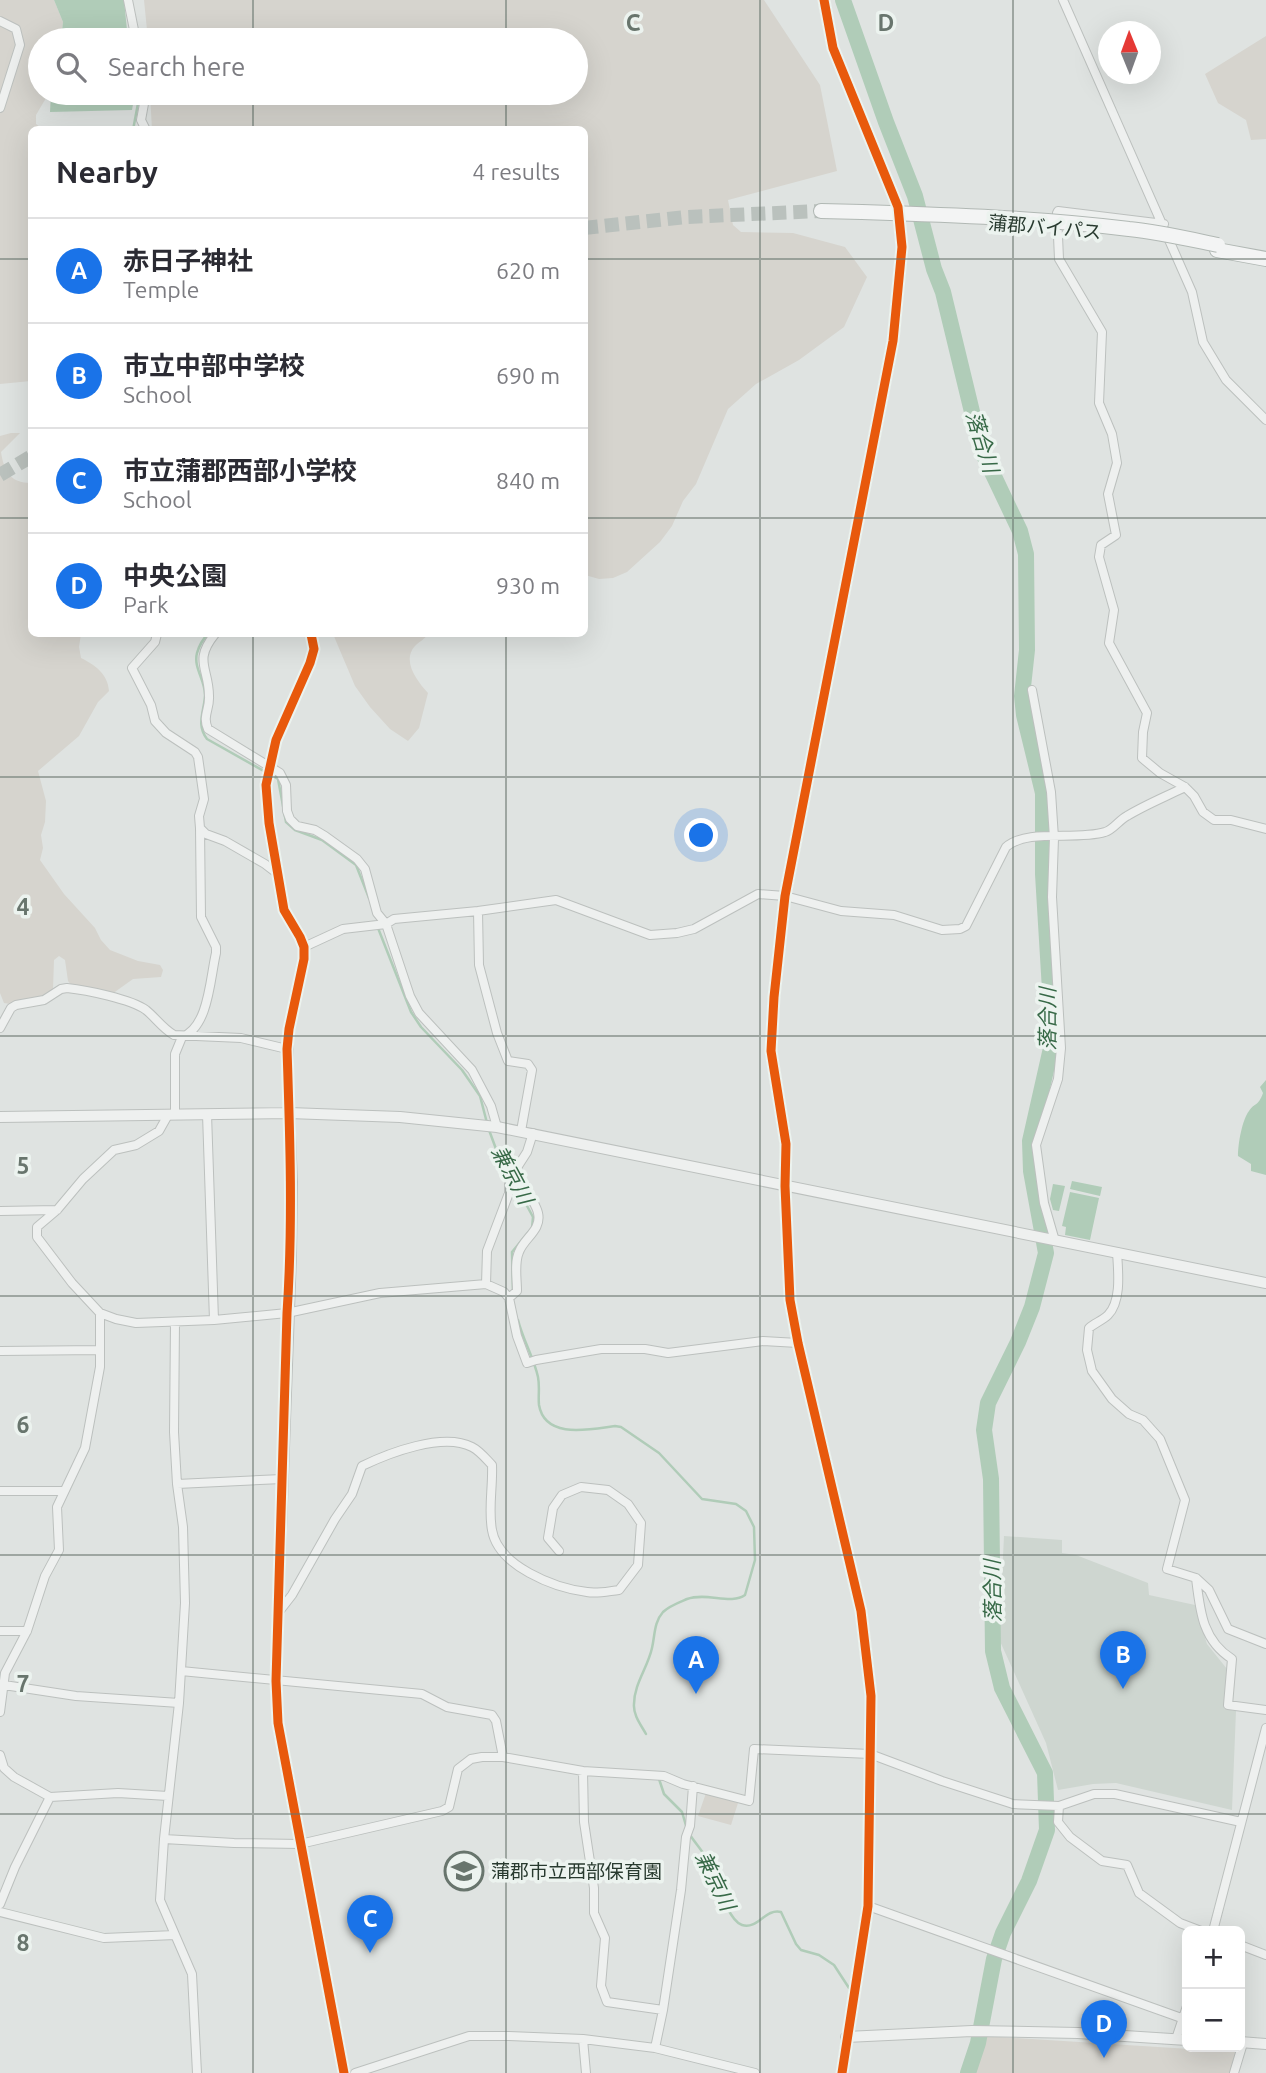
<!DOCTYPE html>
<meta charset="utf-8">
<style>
:root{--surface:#fff;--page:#f7f7f7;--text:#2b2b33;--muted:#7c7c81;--line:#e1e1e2;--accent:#1a73e8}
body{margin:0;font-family:Ubuntu,"Noto Sans JP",sans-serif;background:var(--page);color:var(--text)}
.controls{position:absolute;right:21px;bottom:21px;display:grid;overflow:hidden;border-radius:10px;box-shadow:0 7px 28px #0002}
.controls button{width:63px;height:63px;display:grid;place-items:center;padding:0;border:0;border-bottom:2px solid var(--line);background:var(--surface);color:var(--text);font:35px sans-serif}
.compass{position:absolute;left:1098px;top:21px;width:63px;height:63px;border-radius:50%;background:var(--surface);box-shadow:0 7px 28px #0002;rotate:359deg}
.you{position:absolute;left:702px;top:836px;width:24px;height:24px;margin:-18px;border:5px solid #fff;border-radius:50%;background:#1a73e8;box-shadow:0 0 0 10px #1a73e833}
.badge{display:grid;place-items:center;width:46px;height:46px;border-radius:50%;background:var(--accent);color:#fff;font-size:23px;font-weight:700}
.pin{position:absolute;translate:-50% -58px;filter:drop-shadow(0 2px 4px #0008)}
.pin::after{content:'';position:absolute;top:37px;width:24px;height:21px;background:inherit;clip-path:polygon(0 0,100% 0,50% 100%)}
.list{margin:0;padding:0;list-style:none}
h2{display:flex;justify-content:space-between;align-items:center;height:91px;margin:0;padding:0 28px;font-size:30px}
h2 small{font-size:23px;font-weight:400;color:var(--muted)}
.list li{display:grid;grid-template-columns:46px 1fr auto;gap:21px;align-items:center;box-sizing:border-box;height:105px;padding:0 28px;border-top:2px solid var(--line)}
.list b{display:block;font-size:26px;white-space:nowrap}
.list p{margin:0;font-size:23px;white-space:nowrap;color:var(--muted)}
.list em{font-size:23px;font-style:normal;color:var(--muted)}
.icon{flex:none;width:38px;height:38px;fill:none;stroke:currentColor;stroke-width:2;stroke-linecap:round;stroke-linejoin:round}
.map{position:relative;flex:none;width:1266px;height:2073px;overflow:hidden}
.search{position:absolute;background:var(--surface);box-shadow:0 7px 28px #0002;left:28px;top:28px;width:560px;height:77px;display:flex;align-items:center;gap:18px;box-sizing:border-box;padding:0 24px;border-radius:38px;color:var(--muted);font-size:26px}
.panel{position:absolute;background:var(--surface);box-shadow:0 7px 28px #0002;left:28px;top:126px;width:560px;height:511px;border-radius:10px}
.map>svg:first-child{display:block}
.built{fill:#ced6d0}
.green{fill:#d6d4ce}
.water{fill:#b0ccb8}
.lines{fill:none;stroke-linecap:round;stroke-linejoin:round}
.stream{stroke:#b0ccb8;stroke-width:2.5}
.river{stroke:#b0ccb8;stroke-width:16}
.trunk-tunnel{stroke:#bac1bd;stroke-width:14;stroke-dasharray:14 7;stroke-linecap:butt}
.minor-casing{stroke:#bcc0be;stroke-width:10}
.tertiary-casing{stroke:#bcc0be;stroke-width:12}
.trunk-casing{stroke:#b1b8b4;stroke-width:16}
.minor{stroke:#eef0ef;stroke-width:8}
.tertiary{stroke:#eef0ef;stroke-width:10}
.trunk{stroke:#f3f4f4;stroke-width:14}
.trunk-bridge-casing{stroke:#b1b8b4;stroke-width:16;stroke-linecap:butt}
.trunk-bridge{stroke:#f3f4f4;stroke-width:14}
.cycleway-casing{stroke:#ecf3ef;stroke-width:13}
.cycleway{stroke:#e8590c;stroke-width:9}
.grid{fill:none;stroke:#68756d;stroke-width:2;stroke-opacity:0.55}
.labels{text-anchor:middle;stroke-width:7;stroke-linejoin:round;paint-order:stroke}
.street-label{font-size:19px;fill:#283a2f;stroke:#ecf3ef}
.poi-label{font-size:19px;fill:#283a2f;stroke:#ecf3ef;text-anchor:start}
.water-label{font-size:21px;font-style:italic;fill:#376947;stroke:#ecf3ef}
.grid-label{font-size:23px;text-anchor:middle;font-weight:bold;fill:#68756d;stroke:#ecf3ef;stroke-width:7;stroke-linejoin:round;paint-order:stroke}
</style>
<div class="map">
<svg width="1266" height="2073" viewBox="0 0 1266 2073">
<rect width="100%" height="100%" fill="#dfe3e1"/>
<path class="built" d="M1004,1536l58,4v13l14,2 72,28 1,12 46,10 12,39 20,25 -3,40 12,2 -4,99 -116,-27 -23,1 -35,6 -12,-47 -47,-104z"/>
<path class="green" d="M0,0h54l9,22 -2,18h-21v53h9l-13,22v9l7,5 -11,1 -1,251 -31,3z
M144,0h620l56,85 17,86 -109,29 5,25 8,7 52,1 52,14 22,30 -23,50 -45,33 -43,24 -28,25 -32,75 -13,17 -11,25 -12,16 -33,30 -14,6 -14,1 -14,-4 -1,-445h-432l-2,-37h426v-53h-428z
M1266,36v103l-15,1 -5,-20 -28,-17 -13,-29z
M11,433h9l-19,19c3,19 9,31 30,31l1,151h49l-2,13 2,11c14,7 27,16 28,33l-11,11 -19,34 -41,35 8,30 -1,21 -4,13 2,13 -3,12 24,34 31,34 6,12 9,10 28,11 22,4 3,5 -2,7 -28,2 -21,15 -40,-8 -4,-5 -3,-21 -6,-4 -5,4 -1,29 -8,8 -35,7 -6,-1 -4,-10v-557z
M333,634h95c-4,6 -8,7 -13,12 -14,15 3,36 13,47l-9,35 -11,13 -18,-12 -20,-22 -15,-21z
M706,1793l32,10 -7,22 -33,-9z
M983,2036l254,16 -7,21h-262z"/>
<path class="water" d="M54,0h70l4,40h-67l2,-18z
M51,93h84l-3,17 -82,2z
M1266,1080v95l-15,-4v-7l-13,-8c0,-12 4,-36 11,-45 6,-9 9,-4 14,-18l-3,-6z
M1072,1181l30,6 -2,9 -30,-7z
M1053,1184l12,2 -6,25 -6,-1 -3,-11z
M1070,1192l29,6 -9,42 -25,-5 1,-8 -4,-1z"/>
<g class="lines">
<path class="stream" d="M133,130l6,-32
M208,634c-5,5 -9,12 -11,19 -4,15 9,28 8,43 -1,16 -9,29 2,43l71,40 8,43 9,8 27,10 34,25 13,33
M378,928l33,84 10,15 41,43 18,26 7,27
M489,1130l10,27 11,17
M513,1293l-1,-41 20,-24 1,-11 -20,-37
M518,1320c5,20 16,38 20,57 2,10 0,19 1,28 6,35 52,24 76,21l6,1 38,26 43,46 34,5 10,7 8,16 1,33 -10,35c-14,10 -38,-3 -58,4 -7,3 -18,7 -24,13 -9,10 -8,23 -11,36 -4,19 -18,36 -18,56 -1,11 7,21 12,30
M659,1779l5,15 18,18 5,17
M690,1835c6,9 14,18 19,27 7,15 18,58 33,63 16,5 23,-17 39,-13l15,32 5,6 18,5 15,10 15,23"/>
<path class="river" d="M843,0l43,122 29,74 19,73 9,23 38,157 39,82 6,23 1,96 -5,46 2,19 19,78v81l9,149 -1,25 -21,93 1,30 15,82 -14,54 -14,35 -30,61 -4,27 7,49 2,172 9,37 43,85 2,57 -18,51 -26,52 -9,26 -16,84 -10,30"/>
<path class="trunk-tunnel" d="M584,228l102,-11 135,-6
M0,475l32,-19"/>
<defs>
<path id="minor" d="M128,0l8,40
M1063,0l129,292 11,50 23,38 40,40
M0,21l16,8 4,16 -20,63
M146,130l-5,-10 5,-27
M1164,224l-106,-13 -1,2 2,46 43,73 -3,71 13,31 5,29 -9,31 8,41 -15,10 -2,12 15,53 -5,33 38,70 -4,19 -1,26 18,15 25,14 9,9 9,16 11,8h17l35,9
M157,634l-2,8 -23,26 19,37 4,16 11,12 29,19 3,5 6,42 -5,17 1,12 6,6 19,7 40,23 13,10
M215,634c-22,27 -6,34 -6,62 1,13 -7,20 -1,33l72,44 6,12 1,26 3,8 7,7 18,4 10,6 32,23 8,10 12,44 9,11 24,72 9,17 53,57 19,36 6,21
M1032,690l19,102 3,46 -2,59 9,151 -3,31 -22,66 8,58 11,38
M478,911l1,54 18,68 11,28 20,3 4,6 -11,61
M304,947l39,-18 43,-5 8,-5 84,-8 78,-11 94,35 27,-2 17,-4 64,-35 27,2 56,15 53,4 48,15 18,-1 6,-3 40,-79c22,-19 70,-6 99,-15 8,-2 14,-12 22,-16 18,-11 38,-19 58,-29
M0,1028l11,-20 5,-3 28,-5 17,-11 6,-1c19,2 64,11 79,22 10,8 16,18 28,25l67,3 46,11
M289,1113v-84l15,-70v-12l-4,-10 -16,-27 -15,-87 -3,-38 10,-45 34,-77 4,-14 -3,-15
M207,1114l7,206
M168,1115l-9,16 -23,14 -22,5 -31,29 -26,31 -20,17v10l35,46 28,30 16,6 20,4 78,-3 73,-7 93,-20 106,-9 18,8 5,6 8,38 10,27 9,-3 65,-11h44l23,4 95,-12 35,2
M175,1115v-61l7,-17c27,-10 28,-59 34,-84v-6l-15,-30 -1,-89
M0,1211l57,-1
M1117,1252c1,18 5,49 -9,63 -5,5 -13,8 -19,13l-2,22 5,21 20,28 17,15 14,6 17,19 25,61 -18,69 29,9 13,12 19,39 38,15
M486,1284l1,-33 22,-58v-13l18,-28 6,-19
M509,1298l8,-7c0,-13 -3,-28 2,-39 5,-14 23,-22 19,-39 -3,-13 -16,-27 -23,-38l-1,-7
M175,1322l-1,110 3,52 6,43 2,76 -6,100 -15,136 -4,61 32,74 5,99
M0,1351l100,-1
M177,1484l105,-5
M0,1491h64
M1196,1578c4,32 6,62 36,81l-4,46 38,5
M278,1613l14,-18 43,-76 17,-25 10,-28c27,-13 81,-34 110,-19 8,4 14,12 20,18 1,22 -4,44 0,65 6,36 62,58 95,62 10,2 22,-1 32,-2l19,-25 3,-42 -13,-19 -20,-14 -27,-3 -19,8 -9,13 -5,30 11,13
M0,1631h27
M181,1671l241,23 25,13 45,8 4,6 7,36
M4,1685l72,11 103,7
M0,1712l5,-39 22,-42 18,-55 14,-26 -2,-43 28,-59 15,-81v-54
M0,1755l4,13 10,9 36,20 68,-4 50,3
M583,1771l1,51 10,66v25l11,25 -4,48 6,16 56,8
M1059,1806l-1,16 12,15 32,24 25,4 12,28 41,30 21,8
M164,1839l70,4 66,1 142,-33 7,-4 9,-38 13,-10 11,-2h21l80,14 81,5 19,8 66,17 5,-52 116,5 72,27 71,23 46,2 35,-12h21l126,28
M0,1904l15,-37 35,-70
M868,1906l319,114
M0,1912l104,26 71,-3
M1213,1931l53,-203
M1240,1945l26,10
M583,2039l3,34
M1176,2039l11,-33
M655,2048l8,-38 18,-120 5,-53 4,-11 3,-40
M355,2073l114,-37h40l74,3 72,9 100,25
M1234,2073l9,-30"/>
<path id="tertiary" d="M824,0l9,48 65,159 4,40 -9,94 -108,555 -11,101 -3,54 15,93 -1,42 5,114 8,43 63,268 10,85 -3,210 -26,167
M289,1113l3,69 -1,73 -13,358 -2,68 2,42 66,350
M0,1117l289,-4 111,4 97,10 769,156
M846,2037l126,-6 106,2 109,7
M1240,2042l26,2"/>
<path id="trunk" d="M821,211l41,1
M1217,250l49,9"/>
</defs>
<use href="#minor" class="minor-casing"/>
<use href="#tertiary" class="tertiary-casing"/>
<use href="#trunk" class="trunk-casing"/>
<use href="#minor" class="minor"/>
<use href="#tertiary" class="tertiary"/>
<use href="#trunk" class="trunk"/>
<defs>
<path id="trunk-bridge" d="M862,212c89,3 178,6 267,17 30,3 60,10 89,16"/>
</defs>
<use href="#trunk-bridge" class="trunk-bridge-casing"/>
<use href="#trunk-bridge" class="trunk-bridge"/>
<defs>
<path id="cycleway" d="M824,0l9,48 65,159 4,40 -9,94 -108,555 -11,101 -3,54 15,93 -1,42 5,114 8,43 63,268 10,85 -3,210 -26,167
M311,634l3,15 -4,14 -34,77 -10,45 3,38 15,87 16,27 4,10v12l-15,70 -2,20c3,88 6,175 0,264l-11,368 2,42 66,350"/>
</defs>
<use href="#cycleway" class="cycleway-casing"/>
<use href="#cycleway" class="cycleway"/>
</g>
<path class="grid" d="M253,0v40M506,0v40M760,0v2073M1013,0v2073M253,93v37M506,93v37M0,259h32M584,259h682M0,518h32M584,518h682M253,634v1439M506,634v1439M0,777h1266M0,1036h1266M0,1296h1266M0,1555h1266M0,1814h1266"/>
<defs>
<symbol id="school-ring" viewBox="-11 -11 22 22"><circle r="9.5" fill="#ecf3ef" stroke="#68756d" stroke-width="1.5"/><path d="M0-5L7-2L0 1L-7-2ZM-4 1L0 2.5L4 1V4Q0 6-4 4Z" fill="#68756d"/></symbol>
</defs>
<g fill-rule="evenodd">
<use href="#school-ring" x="442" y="1849" width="44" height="44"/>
</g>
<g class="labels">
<g class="street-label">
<text transform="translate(1045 227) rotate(5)" y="7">蒲郡バイパス</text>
</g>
<g class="poi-label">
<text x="491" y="1878">蒲郡市立西部保育園</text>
</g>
<g class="water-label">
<text transform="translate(982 442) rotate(73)" y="7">落合川</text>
<text transform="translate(1048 1019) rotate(-90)" y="7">落合川</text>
<text transform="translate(512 1175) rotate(62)" y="7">兼京川</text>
<text transform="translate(993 1591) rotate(-91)" y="7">落合川</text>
<text transform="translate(715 1881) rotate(64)" y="7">兼京川</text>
</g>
</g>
<g class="grid-label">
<text x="633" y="31">C</text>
<text x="886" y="31">D</text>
<text x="23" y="915">4</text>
<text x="23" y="1174">5</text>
<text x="23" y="1433">6</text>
<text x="23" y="1692">7</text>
<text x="23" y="1951">8</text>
</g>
</svg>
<div class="controls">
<button>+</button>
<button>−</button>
</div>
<svg class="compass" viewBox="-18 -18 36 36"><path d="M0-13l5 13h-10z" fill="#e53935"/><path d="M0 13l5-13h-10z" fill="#7c7c81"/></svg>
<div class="you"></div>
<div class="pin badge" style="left:696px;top:1694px">A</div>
<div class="pin badge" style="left:1123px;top:1689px">B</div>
<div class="pin badge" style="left:370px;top:1953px">C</div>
<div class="pin badge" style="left:1104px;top:2058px">D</div>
<div class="search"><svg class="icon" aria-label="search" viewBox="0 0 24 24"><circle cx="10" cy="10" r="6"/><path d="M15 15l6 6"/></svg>Search here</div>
<section class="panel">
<h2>Nearby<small>4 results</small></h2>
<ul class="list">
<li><span class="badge">A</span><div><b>赤日子神社</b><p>Temple</p></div><em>620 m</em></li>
<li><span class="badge">B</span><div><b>市立中部中学校</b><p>School</p></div><em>690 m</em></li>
<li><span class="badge">C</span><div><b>市立蒲郡西部小学校</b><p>School</p></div><em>840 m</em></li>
<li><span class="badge">D</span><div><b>中央公園</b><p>Park</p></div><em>930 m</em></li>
</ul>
</section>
</div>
